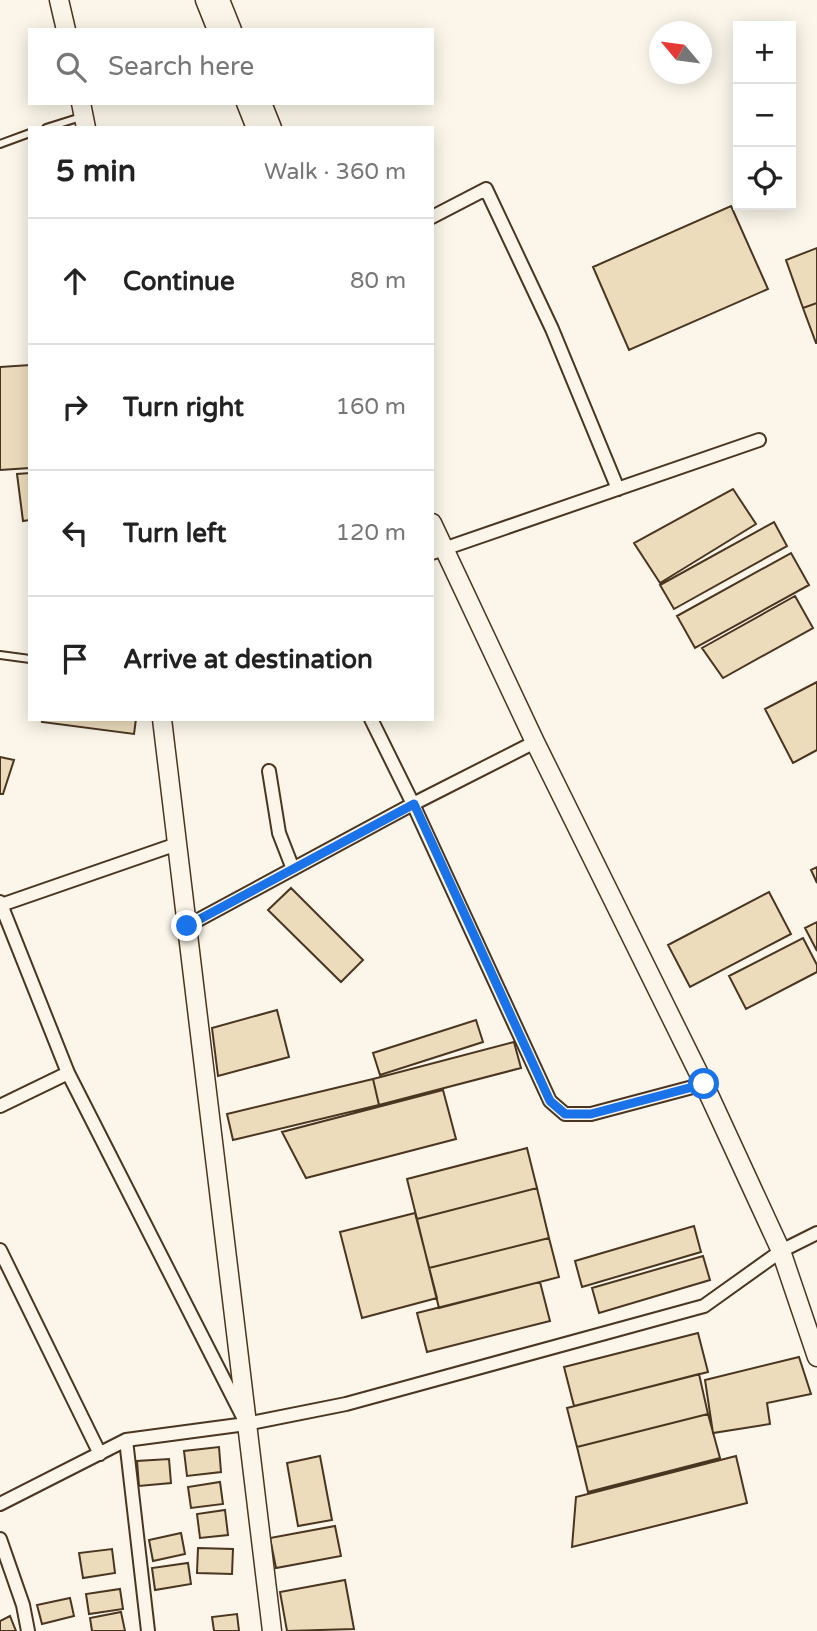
<!DOCTYPE html>
<meta charset="utf-8">
<style>
:root{--surface:#fff;--page:#f6f6f6;--text:#222;--muted:#767676;--line:#e0e0e0}
body{margin:0;font-family:"Varela Round",sans-serif;background:var(--page);color:var(--text)}
.controls{position:absolute;right:21px;top:21px;display:grid;overflow:hidden;border-radius:0px;box-shadow:0 4px 18px #0003}
.controls button{width:63px;height:63px;display:grid;place-items:center;padding:0;border:0;border-bottom:2px solid var(--line);background:var(--surface);color:var(--text);font:35px sans-serif}
.compass{position:absolute;left:649px;top:21px;width:63px;height:63px;border-radius:50%;background:var(--surface);box-shadow:0 4px 18px #0003;rotate:299deg}
.stop{position:absolute;width:21px;height:21px;margin:-16px;border:5px solid #1a73e8;border-radius:50%;background:#fff}
.stop.end{background:#1a73e8;border-color:#fff;box-shadow:0 2px 7px #0008}
.list{margin:0;padding:0;list-style:none}
h2{display:flex;justify-content:space-between;align-items:center;height:91px;margin:0;padding:0 28px;font-size:30px}
h2 small{font-size:23px;font-weight:400;color:var(--muted)}
.list li{display:grid;grid-template-columns:46px 1fr auto;gap:21px;align-items:center;box-sizing:border-box;height:126px;padding:0 28px;border-top:2px solid var(--line)}
.list b{display:block;font-size:26px;white-space:nowrap}
.list em{font-size:23px;font-style:normal;color:var(--muted)}
.icon{flex:none;width:38px;height:38px;fill:none;stroke:currentColor;stroke-width:2;stroke-linecap:round;stroke-linejoin:round}
.map{position:relative;flex:none;width:817px;height:1631px;overflow:hidden}
.search{position:absolute;background:var(--surface);box-shadow:0 4px 18px #0003;left:28px;top:28px;width:406px;height:77px;display:flex;align-items:center;gap:18px;box-sizing:border-box;padding:0 24px;border-radius:0px;color:var(--muted);font-size:26px}
.panel{position:absolute;background:var(--surface);box-shadow:0 4px 18px #0003;left:28px;top:126px;width:406px;height:595px;border-radius:0px}
.map>svg:first-child{display:block}
.building{fill:#ecdcbc;stroke:#4a3520;stroke-width:2}
.lines{fill:none;stroke-linecap:round;stroke-linejoin:round}
.lane-casing{stroke:#4a3520;stroke-width:10}
.street-casing{stroke:#4a3520;stroke-width:16}
.secondary-casing{stroke:#4a3520;stroke-width:21}
.lane{stroke:#fbf6e9;stroke-width:6}
.street{stroke:#fbf6e9;stroke-width:12}
.secondary{stroke:#fbf6e9;stroke-width:18}
.route{stroke:#1a73e8;stroke-width:9}
</style>
<div class="map">
<svg width="817" height="1631" viewBox="0 0 817 1631">
<rect width="100%" height="100%" fill="#fbf6e9"/>
<path class="building" d="M731,206l37,83 -139,61 -36,-83z
M817,248v55l-14,5 -17,-48z
M817,303v40h-1l-13,-35z
M30,365v103l-30,2v-103z
M30,473v47l-7,1 -6,-47z
M733,489l23,35 -96,59 -26,-40z
M774,522l13,24 -113,63 -14,-24z
M791,553l18,32 -114,63 -18,-32z
M795,596l18,32 -90,50 -21,-30z
M817,682v68l-24,13 -28,-54z
M43,719h93l-2,15 -92,-12z
M0,757l14,3 -11,34h-3z
M817,867v16l-6,-13z
M291,888l72,72 -22,22 -73,-72z
M769,892l22,42 -101,53 -22,-42z
M817,922v29l-12,-23z
M803,938l14,27v7l-71,37 -17,-33z
M277,1010l12,47 -71,19 -6,-48z
M476,1020l7,22 -103,33 -7,-22z
M514,1042l7,26 -142,37 -6,-26z
M373,1079l6,26 -146,35 -6,-26z
M443,1090l13,49 -150,39 -24,-46z
M527,1148l10,40 -120,31 -10,-40z
M537,1188l12,50 -120,30 -12,-49z
M415,1213l22,85 -75,20 -22,-86z
M694,1226l7,26 -119,35 -7,-26z
M549,1238l10,39 -120,31 -10,-40z
M703,1256l7,24 -111,33 -7,-25z
M540,1282l10,39 -123,31 -10,-39z
M698,1333l10,39 -134,34 -10,-39z
M799,1357l12,37 -44,9 3,21 -57,9 -8,-53z
M699,1374l9,40 -131,33 -10,-39z
M708,1414l12,44 -132,34 -11,-45z
M219,1447l2,25 -34,4 -3,-25z
M320,1456l12,64 -34,6 -11,-63z
M736,1456l11,47 -175,44 4,-50z
M169,1459l2,24 -32,3 -2,-25z
M220,1482l3,22 -32,4 -3,-21z
M225,1510l3,25 -28,3 -3,-24z
M335,1526l6,30 -65,12 -6,-30z
M181,1533l4,21 -32,7 -4,-21z
M198,1548l35,1 -1,25 -35,-1z
M112,1549l3,24 -32,5 -4,-25z
M188,1563l3,21 -36,6 -3,-22z
M345,1580l9,49 -67,2 -7,-39z
M120,1589l3,20 -34,5 -3,-20z
M70,1598l4,18 -32,8 -5,-19z
M121,1612l4,19h-33l-2,-13z
M237,1614l2,17h-25l-2,-14z
M10,1616l6,15h-16v-10z"/>
<g class="lines">
<defs>
<path id="lane" d="M46,128l35,-11
M0,144l30,-11
M0,655l30,4"/>
<path id="street" d="M432,217l54,-28 66,140 66,160
M432,553l327,-113
M371,719l42,85 137,297 15,13h26l113,-30
M269,771l10,62 14,36
M0,902l68,171 175,344
M1,905l176,-61
M187,926l226,-122 122,-62
M0,1106l68,-33
M0,1250l100,204
M126,1440l22,191
M0,1504l126,-64 120,-16 100,-20 358,-98 77,-55 36,-18
M0,1539l23,66 5,26"/>
<path id="secondary" d="M59,0l7,30
M205,0l12,30
M220,0l12,30
M81,103l5,25
M246,103l10,25
M262,103l10,25
M432,523l103,219 169,342 77,167 36,106
M162,719l110,912"/>
</defs>
<use href="#lane" class="lane-casing"/>
<use href="#street" class="street-casing"/>
<use href="#secondary" class="secondary-casing"/>
<use href="#lane" class="lane"/>
<use href="#street" class="street"/>
<use href="#secondary" class="secondary"/>
</g>
<g class="lines">
<path class="route" d="M187,926l227,-122 136,297 15,13h26l113,-30"/>
</g>
</svg>
<div class="controls">
<button>+</button>
<button>−</button>
<button><svg class="icon" aria-label="locate" viewBox="0 0 24 24"><circle cx="12" cy="12" r="6"/><path d="M12 2v4M12 18v4M2 12h4M18 12h4"/></svg></button>
</div>
<svg class="compass" viewBox="-18 -18 36 36"><path d="M0-13l5 13h-10z" fill="#e53935"/><path d="M0 13l5-13h-10z" fill="#767676"/></svg>
<div class="stop" style="left:704px;top:1084px"></div>
<div class="stop end" style="left:187px;top:926px"></div>
<div class="search"><svg class="icon" aria-label="search" viewBox="0 0 24 24"><circle cx="10" cy="10" r="6"/><path d="M15 15l6 6"/></svg>Search here</div>
<section class="panel">
<h2>5 min<small>Walk · 360 m</small></h2>
<ul class="list">
<li><svg class="icon" aria-label="ahead" viewBox="0 0 24 24"><path d="M12 20V5M6 11l6-6 6 6"/></svg><div><b>Continue</b></div><em>80 m</em></li>
<li><svg class="icon" aria-label="right" viewBox="0 0 24 24"><path d="M7 20v-9h11M14 6l5 5-5 5"/></svg><div><b>Turn right</b></div><em>160 m</em></li>
<li><svg class="icon" aria-label="left" viewBox="0 0 24 24"><path d="M17 20v-9H6M10 6l-5 5 5 5"/></svg><div><b>Turn left</b></div><em>120 m</em></li>
<li><svg class="icon" aria-label="arrive" viewBox="0 0 24 24"><path d="M6 21V4h12l-3 4 3 4H6"/></svg><div><b>Arrive at destination</b></div></li>
</ul>
</section>
</div>
